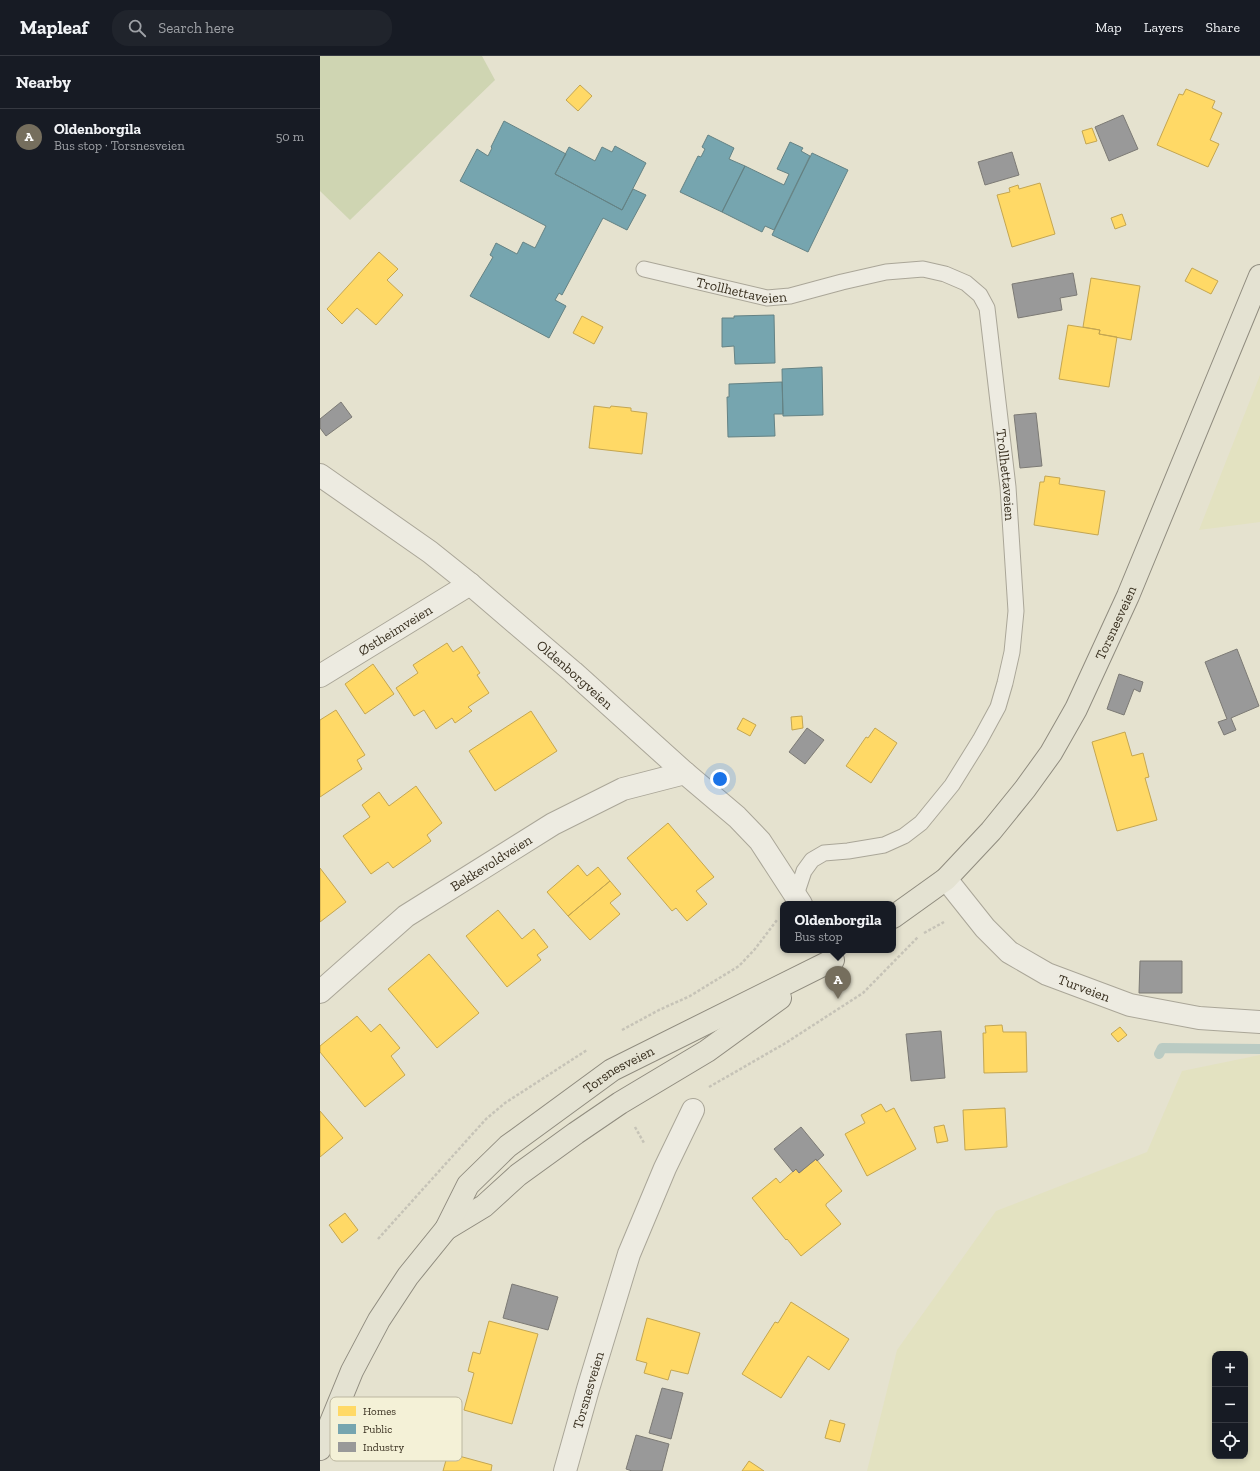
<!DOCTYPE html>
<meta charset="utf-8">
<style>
:root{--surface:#171b24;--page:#20242c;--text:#f1f3f6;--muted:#9ea1a6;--line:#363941;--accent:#756e5d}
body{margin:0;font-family:"Zilla Slab",serif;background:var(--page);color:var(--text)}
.controls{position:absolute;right:12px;bottom:12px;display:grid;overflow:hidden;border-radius:8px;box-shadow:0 2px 6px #0003}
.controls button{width:36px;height:36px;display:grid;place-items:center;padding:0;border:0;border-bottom:1px solid var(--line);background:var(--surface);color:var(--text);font:20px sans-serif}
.you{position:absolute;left:400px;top:723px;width:14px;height:14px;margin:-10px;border:3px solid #fff;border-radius:50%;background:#1a73e8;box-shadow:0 0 0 6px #1a73e833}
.badge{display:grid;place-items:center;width:26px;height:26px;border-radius:50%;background:var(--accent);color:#fff;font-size:13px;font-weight:700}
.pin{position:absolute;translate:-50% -33px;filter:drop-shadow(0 1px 2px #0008)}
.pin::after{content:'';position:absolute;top:21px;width:14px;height:12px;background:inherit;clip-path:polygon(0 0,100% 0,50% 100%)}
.popup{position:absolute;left:460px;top:845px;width:116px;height:52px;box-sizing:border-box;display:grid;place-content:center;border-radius:8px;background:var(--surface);filter:drop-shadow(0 1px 3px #0005);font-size:13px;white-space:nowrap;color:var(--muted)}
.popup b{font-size:15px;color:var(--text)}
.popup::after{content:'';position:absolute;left:50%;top:100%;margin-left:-8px;border:8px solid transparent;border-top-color:var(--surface)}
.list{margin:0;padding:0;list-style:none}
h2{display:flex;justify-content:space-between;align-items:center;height:52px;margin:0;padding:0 16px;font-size:17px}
h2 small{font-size:13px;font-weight:400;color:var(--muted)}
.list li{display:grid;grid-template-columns:26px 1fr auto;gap:12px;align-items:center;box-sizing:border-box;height:56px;padding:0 16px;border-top:1px solid var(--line)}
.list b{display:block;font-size:15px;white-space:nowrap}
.list p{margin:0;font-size:13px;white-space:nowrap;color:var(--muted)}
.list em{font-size:13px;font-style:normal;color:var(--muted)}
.icon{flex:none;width:22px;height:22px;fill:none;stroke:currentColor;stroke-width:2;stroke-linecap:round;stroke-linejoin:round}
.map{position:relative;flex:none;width:940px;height:1415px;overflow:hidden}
header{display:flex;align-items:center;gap:24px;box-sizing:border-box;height:56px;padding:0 20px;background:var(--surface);border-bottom:1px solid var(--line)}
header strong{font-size:19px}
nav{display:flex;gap:22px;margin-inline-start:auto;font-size:14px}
.search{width:280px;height:36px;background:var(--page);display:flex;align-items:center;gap:10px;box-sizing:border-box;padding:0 14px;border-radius:16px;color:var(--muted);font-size:15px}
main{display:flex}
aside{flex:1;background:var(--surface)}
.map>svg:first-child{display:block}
.farmland{fill:#e3e2c1;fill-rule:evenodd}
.green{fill:#cfd5b2}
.homes{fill:#ffd966;stroke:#c4a651}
.public{fill:#76a5af;stroke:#648284}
.industry{fill:#999;stroke:#7c7a75}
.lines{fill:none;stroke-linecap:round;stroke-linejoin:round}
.stream{stroke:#bacbc3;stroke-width:10}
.service-casing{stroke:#aaa698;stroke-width:17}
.minor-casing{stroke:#aaa698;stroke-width:24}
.primary-casing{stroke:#908c7f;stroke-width:24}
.path{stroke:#c6c3b7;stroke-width:2.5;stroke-dasharray:3 2;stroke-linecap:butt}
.service{stroke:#edebe1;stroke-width:15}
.minor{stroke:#edebe1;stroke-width:22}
.primary{stroke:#e4e2d2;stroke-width:22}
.labels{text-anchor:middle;stroke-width:4;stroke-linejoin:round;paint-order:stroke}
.street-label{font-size:14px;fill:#393020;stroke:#f4f1d7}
.key{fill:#f4f1d7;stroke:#bcb7a0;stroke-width:1}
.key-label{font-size:11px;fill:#393020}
</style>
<header>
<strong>Mapleaf</strong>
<div class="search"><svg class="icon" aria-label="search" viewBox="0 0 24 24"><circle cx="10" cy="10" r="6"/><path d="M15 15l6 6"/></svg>Search here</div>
<nav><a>Map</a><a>Layers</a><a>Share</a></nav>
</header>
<main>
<aside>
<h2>Nearby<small></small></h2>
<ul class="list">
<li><span class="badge">A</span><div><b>Oldenborgila</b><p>Bus stop · Torsnesveien</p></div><em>50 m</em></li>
</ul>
</aside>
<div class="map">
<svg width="940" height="1415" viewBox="0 0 940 1415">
<rect width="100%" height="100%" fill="#e5e2cf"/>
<path class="farmland" d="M940,319v147l-61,8z
M940,999v416h-393l30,-121 99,-139 151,-59 35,-81zM895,1298h30v102h-30z"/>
<path class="green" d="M0,0h162l13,24 -145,140 -30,-29z"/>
<path class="homes" d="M260,29l12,11 -14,15 -12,-11z
M866,33l29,12 -3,7 10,5 -12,27 9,4 -11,23 -51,-22 22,-51 4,1z
M772,72l5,13 -11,3 -4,-13z
M720,127l15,51 -43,13 -15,-52 13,-3 -1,-4 9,-3 1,4z
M802,158l4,11 -11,4 -4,-11z
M59,196l19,17 -11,11 16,15 -27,30 -19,-17 -15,16 -15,-15z
M872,212l26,13 -7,13 -26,-13z
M771,222l49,8 -9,54 -32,-6 1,-4 -17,-3z
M262,260l21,11 -9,17 -21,-11z
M748,269l32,5 -1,4 18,3 -8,50 -50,-8z
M274,350l16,2 1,-2 20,2v3l16,2 -5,41 -53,-6z
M725,420l15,2 -1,6 46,7 -7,44 -64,-10 6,-43h4z
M127,587l6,9 9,-6 18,27 -3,2 12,18 -21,14 4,4 -17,12 -3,-5 -16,11 -12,-19 -10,6 -18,-28 22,-15 -5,-8z
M53,608l21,30 -29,20 -20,-30z
M16,654l29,45 -8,5 5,9 -42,28v-77z
M211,655l26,40 -62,40 -26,-40z
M482,660l1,12 -11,2 -1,-13z
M423,662l13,7 -6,11 -13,-7z
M555,672l22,15 -26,40 -25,-17 20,-29 2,1z
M805,676l7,24 11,-3 6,24 -4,1 12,42 -40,11 -25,-89z
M96,730l26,37 -15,12 4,6 -38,27 -5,-6 -17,12 -28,-38 27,-19 -8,-12 17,-13 10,14z
M348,767l46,54 -18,14 11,13 -20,17 -11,-13 -4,3 -45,-53z
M258,809l9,11 11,-9 12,14 -42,35 -21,-24z
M0,812l26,34 -26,20z
M290,825l11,13 -11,9 10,11 -30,26 -22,-24z
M178,854l24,29 12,-10 14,18 -11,8 4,5 -34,27 -41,-51z
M109,898l50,59 -42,35 -49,-59z
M37,960l14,16 9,-8 20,24 -9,8 14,19 -40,32 -45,-55v-6z
M682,969l1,7h23l1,40 -43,1 -1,-40h3l-1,-7z
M800,971l7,8 -9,7 -7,-8z
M561,1048l5,8 8,-4 22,41 -49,27 -22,-42 20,-11 -4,-8z
M685,1052l2,39 -42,3 -2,-40z
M0,1055l23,27 -23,19z
M624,1069l4,16 -11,2 -3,-16z
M496,1103l26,32 -16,13v2l15,18 -40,32 -14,-17 -1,1 -34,-42 24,-20 4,5 16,-14 3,4z
M25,1157l13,17 -16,13 -13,-18z
M471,1246l58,37 -20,31 -21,-14 -27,42 -39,-24 33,-52 3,1z
M327,1262l53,15 -12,41 -17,-4 -3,10 -24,-7 3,-10 -11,-3z
M169,1265l49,13 -26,90 -48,-14 10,-37 -6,-2 5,-19 7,2z
M510,1364l15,4 -5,18 -15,-4z
M128,1397l44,12 -1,6h-48z
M429,1405l15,10h-22z"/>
<path class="public" d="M184,65l62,33 -11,20 67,36 11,-21 13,6 -19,35 -24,-12 -41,77 -3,-2 -4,7 11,6 -17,32 -79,-42 23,-39 -3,-2 6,-12 21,11 6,-12 12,6 11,-22 -86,-45 17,-32 11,7 4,-8 -1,-1z
M388,79l26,13 -5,11 16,7 -23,46 -42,-20 18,-36 3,1 4,-8 -3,-2z
M470,86l13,6 -2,3 9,5 -36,74 -9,-4 -3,6 -40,-20 23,-46 39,19 5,-11 -12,-5z
M295,90l31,17 -24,47 -67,-36 14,-27 26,14 7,-14 10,5z
M492,97l36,17 -40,82 -36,-17z
M454,259l1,48 -40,1 -1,-18 -12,1v-29h12v-2z
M502,311l1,48 -40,1 -1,-47z
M462,326l1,32h-9l1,22 -47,1 -1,-40h2v-13z"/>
<path class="industry" d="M803,59l15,34 -29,12 -14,-34z
M692,96l7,23 -34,10 -7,-23z
M753,217l4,22 -17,3 2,12 -44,8 -6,-34z
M21,346l11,15 -26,19 -6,-8v-9z
M716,357l6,53 -22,2 -6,-53z
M917,593l22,57 -28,12 5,12 -12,5 -6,-13 9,-3 -22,-57z
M799,618l24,8 -3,10 -6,-3 -10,26 -17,-6z
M487,672l17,12 -19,24 -16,-12z
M820,905h42v32h-43z
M621,975l4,47 -34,3 -5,-47z
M481,1071l23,28 -7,6 -1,-2 -17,14 -3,-4 -3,3 -19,-23z
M192,1228l46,13 -10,33 -45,-12z
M342,1332l21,5 -12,46 -22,-6z
M316,1379l33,9 -7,27h-30l-6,-2z"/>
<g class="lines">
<path class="stream" d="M839,998l3,-6 98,1"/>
<defs>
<g id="service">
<path id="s1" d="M324,213l123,29 23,-2 52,-14 44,-10 37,-3 22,5 21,9 14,12 7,13 21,179 8,124 -4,41 -7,31 -7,24 -18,33 -28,45 -31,38 -17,13 -20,9 -36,6 -24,2 -12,7 -8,11 -8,24"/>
</g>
<g id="minor">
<path id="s2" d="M0,419l110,77 40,32 103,88 112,101 52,44 23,24 41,63"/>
<path id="s3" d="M0,620l150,-92"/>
<path id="s4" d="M626,823l39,49 24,24 38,22 83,31 69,13 61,4"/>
<path id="s5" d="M0,936l86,-76 147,-92 70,-35 62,-16"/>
<path id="s6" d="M245,1415l23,-82 41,-135 36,-86 28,-58"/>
</g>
<g id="primary">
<path id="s7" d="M573,861l53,-38 45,-48 34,-42 26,-36 25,-44 52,-113 132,-320"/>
<path d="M126,1173l38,-23 34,-31 58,-42 44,-30 87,-52 73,-53"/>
<path id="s8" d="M0,1393l32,-78 27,-51 29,-44 38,-47 22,-44 40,-39 104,-76 221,-110"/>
</g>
</defs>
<use href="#service" class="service-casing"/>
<use href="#minor" class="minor-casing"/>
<use href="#primary" class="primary-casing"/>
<path class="path" d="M604,877l20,-11
M302,974l37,-20 31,-14 49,-30 16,-17 22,-29
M389,1031l75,-43 79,-51 55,-56
M315,1071l9,16
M58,1183l108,-120 19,-16 82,-53"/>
<use href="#service" class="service"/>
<use href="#minor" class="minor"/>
<use href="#primary" class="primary"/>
</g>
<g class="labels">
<g class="street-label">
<text dy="5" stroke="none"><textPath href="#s1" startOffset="100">Trollhettaveien</textPath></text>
<text dy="5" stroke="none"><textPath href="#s1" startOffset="532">Trollhettaveien</textPath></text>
<text dy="5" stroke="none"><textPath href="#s7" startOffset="375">Torsnesveien</textPath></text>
<text dy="5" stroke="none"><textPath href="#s3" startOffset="88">Østheimveien</textPath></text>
<text dy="5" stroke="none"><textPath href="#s2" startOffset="324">Oldenborgveien</textPath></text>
<text dy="5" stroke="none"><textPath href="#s5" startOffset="215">Bekkevoldveien</textPath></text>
<text dy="5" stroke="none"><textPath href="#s4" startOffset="180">Turveien</textPath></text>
<text dy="5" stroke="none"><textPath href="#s8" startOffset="495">Torsnesveien</textPath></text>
<text dy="5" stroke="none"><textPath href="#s6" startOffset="84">Torsnesveien</textPath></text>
</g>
</g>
<rect x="10" y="1341" width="132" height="64" rx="6" class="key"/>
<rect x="18" y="1350" width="18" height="10" fill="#ffd966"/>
<rect x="18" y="1368" width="18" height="10" fill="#76a5af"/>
<rect x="18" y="1386" width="18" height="10" fill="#999"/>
<g class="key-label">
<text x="43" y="1359">Homes</text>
<text x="43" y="1377">Public</text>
<text x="43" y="1395">Industry</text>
</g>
</svg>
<div class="controls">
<button>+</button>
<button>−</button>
<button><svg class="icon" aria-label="locate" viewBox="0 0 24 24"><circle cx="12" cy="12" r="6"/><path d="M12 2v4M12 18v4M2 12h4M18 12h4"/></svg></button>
</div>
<div class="you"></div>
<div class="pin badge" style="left:518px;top:943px">A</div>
<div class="popup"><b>Oldenborgila</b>Bus stop</div>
</div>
</main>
